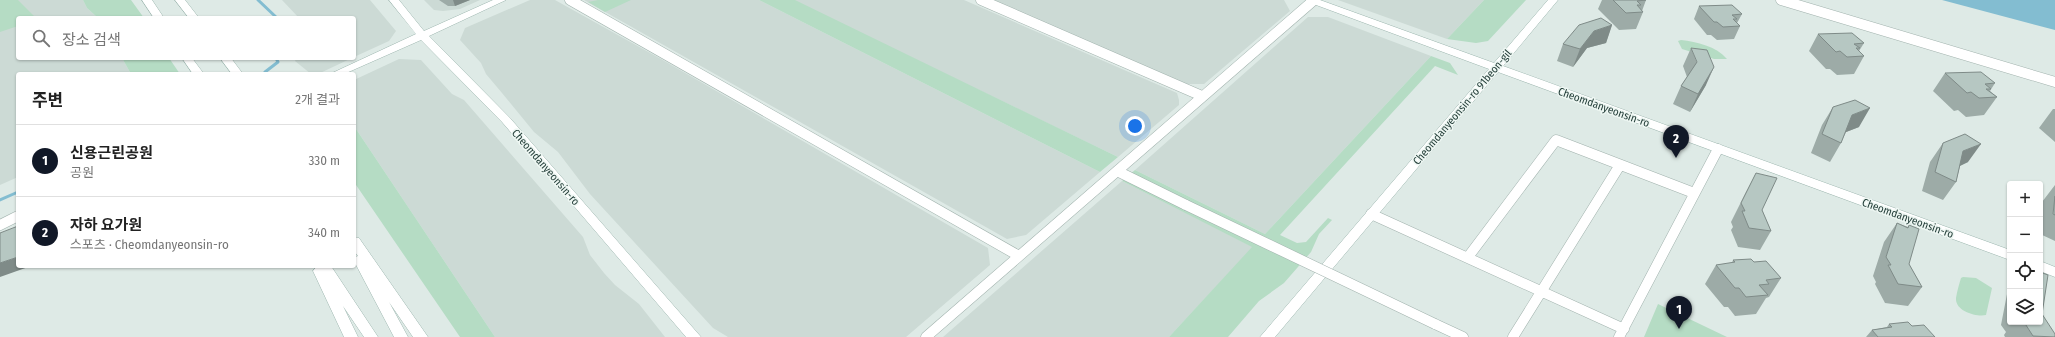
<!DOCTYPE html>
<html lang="ko">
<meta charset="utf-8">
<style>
:root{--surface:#fff;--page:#f2f2f2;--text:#222;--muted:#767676;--line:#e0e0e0;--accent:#111827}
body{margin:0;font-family:"Fira Sans Condensed","Noto Sans KR",sans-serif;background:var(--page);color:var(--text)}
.controls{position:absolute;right:12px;bottom:12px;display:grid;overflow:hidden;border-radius:4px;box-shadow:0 1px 3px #0004}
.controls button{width:36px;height:36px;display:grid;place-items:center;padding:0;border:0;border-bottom:1px solid var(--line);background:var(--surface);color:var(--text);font:20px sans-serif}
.you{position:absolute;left:1135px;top:126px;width:14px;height:14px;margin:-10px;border:3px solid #fff;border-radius:50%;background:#1a73e8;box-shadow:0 0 0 6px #1a73e833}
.badge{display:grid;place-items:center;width:26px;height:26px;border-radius:50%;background:var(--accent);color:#fff;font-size:13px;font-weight:700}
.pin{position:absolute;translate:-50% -33px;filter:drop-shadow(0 1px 2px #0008)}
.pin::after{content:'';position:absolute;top:21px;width:14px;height:12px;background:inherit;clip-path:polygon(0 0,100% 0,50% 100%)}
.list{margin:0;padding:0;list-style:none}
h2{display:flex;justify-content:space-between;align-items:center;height:52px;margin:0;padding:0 16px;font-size:17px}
h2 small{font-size:13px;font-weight:400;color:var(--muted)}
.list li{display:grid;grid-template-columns:26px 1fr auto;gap:12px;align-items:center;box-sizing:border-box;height:72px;padding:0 16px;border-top:1px solid var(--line)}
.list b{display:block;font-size:15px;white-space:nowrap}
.list p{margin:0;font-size:13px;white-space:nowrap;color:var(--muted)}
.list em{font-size:13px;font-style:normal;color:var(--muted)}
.icon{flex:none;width:22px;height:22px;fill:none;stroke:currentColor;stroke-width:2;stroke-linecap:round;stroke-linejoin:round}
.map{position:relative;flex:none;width:2055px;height:337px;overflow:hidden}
.search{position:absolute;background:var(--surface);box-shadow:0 1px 3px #0004;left:16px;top:16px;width:340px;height:44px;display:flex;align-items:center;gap:10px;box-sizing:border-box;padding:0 14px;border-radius:4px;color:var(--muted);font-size:15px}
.panel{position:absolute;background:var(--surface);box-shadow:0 1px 3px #0004;left:16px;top:72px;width:340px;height:196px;border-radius:4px}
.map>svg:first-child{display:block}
.built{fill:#ccdad5}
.green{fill:#b5dcc4}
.water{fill:#83bdd1}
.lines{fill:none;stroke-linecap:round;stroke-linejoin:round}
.stream{stroke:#83bdd1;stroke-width:3}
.street-casing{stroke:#a1b2ad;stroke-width:11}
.secondary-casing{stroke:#9db6af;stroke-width:1}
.street{stroke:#fff;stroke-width:10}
.secondary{fill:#fff;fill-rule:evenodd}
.street-bridge-casing{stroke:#a1b2ad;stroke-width:11;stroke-linecap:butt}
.street-bridge{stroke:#fff;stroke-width:10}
.wall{fill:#9daba7}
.shaded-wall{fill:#7f8b88}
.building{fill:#b6c7c2;stroke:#7f8b88}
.labels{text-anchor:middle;stroke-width:3;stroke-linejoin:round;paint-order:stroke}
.street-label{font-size:11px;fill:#1f3a35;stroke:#eef7f3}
</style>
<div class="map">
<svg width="2055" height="337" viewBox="0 0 2055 337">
<rect width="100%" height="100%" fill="#deeae6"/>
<path class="built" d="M0,0h83l4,8 11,10h-80v40h104l9,16h-113v103l-18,8z
M282,0h88l26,31 -7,10 -35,16v-39h-55z
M424,0h56l-20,9 -17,2 -9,-1z
M530,0h25l106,59 327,189 2,17 -84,72h-178l-15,-9 -123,-134 -32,-42 -24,-20 -32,-39 -16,-19 -5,-11 -21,-23 5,-12z
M584,0h175l341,172 -74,63 -19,4z
M792,0h172l213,93 2,7v5l-61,52z
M993,0h291l6,11 -86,73h-17z
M1338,0h146l-37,39z
M1308,17h20l103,39 -166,178 -130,-64z
M296,58h56l-34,16h-7l-16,-13z
M399,59l22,1 31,34 12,6 119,137 7,18 14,18 11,12 24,19 26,33h-170l-141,-211v-46z
M1122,181l131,66 -84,90h-226z"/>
<path class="green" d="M0,0h18l18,18h-18v8l-18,6z
M83,0h48l13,18h-46l-11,-10z
M598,0h33l-26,12 -17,-10z
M759,0h36l323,157 -18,15z
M1484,0h42l-38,41 -12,2 -29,-4z
M1681,40c16,2 35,6 46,19h-13l-32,-10 -4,-8z
M1431,56l19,7 8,12 -23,-9 -155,169 17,8 9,-1 22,-24 4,2 -13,14 -8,18 -27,31 -25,18 -31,36h-59l83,-90 -130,-66 13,-11 130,64z
M122,58h47l11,16h-49z
M354,126l141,211h-35l-106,-155z
M1963,277l13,1 16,10 -6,27c-10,2 -31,-4 -30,-17 1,-7 3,-13 5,-20z
M1658,304l69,33h-83z"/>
<path class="water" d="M1942,0h113v30z"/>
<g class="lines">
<path class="stream" d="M258,0l19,18
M265,72l13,-10 -2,-4
M0,200l18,-8"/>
<defs>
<path id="street" d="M570,0l449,256
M981,0l221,96
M1781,0l274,82
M1117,171l69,34
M1371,214l253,115
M0,225l18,-9
M1468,257l88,-117 138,53
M1435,324l28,13
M926,337l388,-337
M1513,337l107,-172
M1619,337l99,-188"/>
<path id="secondary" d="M142,0h10l12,18h-10z
M175,0h10l14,18h-10z
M389,0h10l25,31 69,-31h13l-77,36 81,82 191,219h-15l-184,-215 -81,-82 -77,34h-14l86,-40z
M1306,0h14l174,63 54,-63h10l-55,66 507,184v10l-512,-188 -223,265h-15l229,-268 -181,-67z
M182,58h10l12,16h-11z
M220,58h11l12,16h-11z
M354,237l5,1 69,99h-15l-24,-35 19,35h-14l-40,-76 1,-4 3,-1 -4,-5z
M2040,261l15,6v10l-15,-6z
M317,266h14l47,71h-14l-21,-31 15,31h-14l-31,-66z"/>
</defs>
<use href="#street" class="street-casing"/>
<use href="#secondary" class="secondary-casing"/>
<use href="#street" class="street"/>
<use href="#secondary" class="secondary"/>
<defs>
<path id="street-bridge" d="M1186,205l249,119"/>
</defs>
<use href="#street-bridge" class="street-bridge-casing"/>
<use href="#street-bridge" class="street-bridge"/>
</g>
<path class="wall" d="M439,0h31l-15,6h-7z
M1602,0h44l-4,11 1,1 -7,17 -17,1 -21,-21z
M1699,6l43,8 -5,9 3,3 -6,13 -17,1 -6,-5h-4l-13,-16z
M1612,25l-6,18 -19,5 -14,19 -16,-6 6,-17z
M1818,34l46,9 -5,8 5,5 -10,18 -17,1 -7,-6h-4l-17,-18z
M1691,48l15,37 -16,27 -17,-8 8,-18 6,-9 -4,-11z
M1945,73l50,10 -5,8 7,6 -13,18 -18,2 -8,-7 -4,1 -21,-20z
M1833,107l26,20 -13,5 -5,11 -11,19 -19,-9 11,-28z
M2053,109h2v33l-16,-14z
M1943,143l25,19 -8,4 -4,16 -13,18 -21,-9 8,-29z
M1756,173l6,37 9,21 -11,19 -22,-3 -7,-17 2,-3 -2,-5 15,-30z
M2055,185v56l-15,-7v-18l2,-14z
M1897,223l11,4 1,-2v39l13,23 -14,19 -23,-3 -10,-19 1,-2 -3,-6 11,-34z
M1733,260l21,2 27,16 -12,19 -3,1 -10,16 -21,2 -7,-9h-4l-19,-23 11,-19 16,-2z
M2010,286v36h30l2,-8 13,23h-50l-1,-2 2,-3 -5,-7 7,-36z
M1889,324l46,13h-69l6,-7 15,-3z"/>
<path class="shaded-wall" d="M453,0h17l-15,6z
M1612,25l-6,18 -19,5 -14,19 7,-18 14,-18z
M1714,67l-8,18 -16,27 8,-18z
M1870,108l-11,19 -18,7 11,-19z
M1981,144l-13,18 -17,8 12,-19z
M18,257v9h13l-31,11v-14z"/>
<path class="building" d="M1613,0h33l-9,1 4,4h-4l6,7 -17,1z
M1732,5l10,9 -10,1 5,4h-4l7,7 -17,1 -6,-5h-3l-15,-16z
M1601,18l11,7 -18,6 -14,18 -17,-5 16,-19z
M1852,33l12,10 -10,1 6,4h-4l8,8 -17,1 -7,-6 -4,1 -18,-18z
M1691,48l16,2 7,17 -16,27 -17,-8 16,-24z
M1981,72l14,11 -10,1 6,5h-5l11,8 -18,1 -8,-6 -4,1 -22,-20z
M1855,100l15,8 -18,7 -11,28 -19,-9 11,-27z
M1965,134l16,10 -18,7 -7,31 -21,-10 8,-29z
M1756,173l21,5 -15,32 9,21 -22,-3 -7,-17h3l-4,-8z
M2055,196v19l-2,-1z
M1897,223l11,5 1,-3 10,4 -10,35 13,23 -24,-3 -10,-19h3l-5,-8z
M18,226v31l-18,6v-30z
M1751,259l3,3 12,-1 15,17 -15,2 3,4 -10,1 9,10 -22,2 -7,-9h-4l-19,-23 19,-3 -2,-2z
M2040,272l8,3 -6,39 13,20v3l-22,-1 -9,-14h16z
M1908,322l4,4 12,-1 11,12h-57l-6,-7 20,-3 -3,-3z"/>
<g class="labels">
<g class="street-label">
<text transform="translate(1462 107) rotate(-50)" y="4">Cheomdanyeonsin-ro 91beon-gil</text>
<text transform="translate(1604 107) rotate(20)" y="4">Cheomdanyeonsin-ro</text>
<text transform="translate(546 167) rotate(49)" y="4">Cheomdanyeonsin-ro</text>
<text transform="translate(1908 218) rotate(20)" y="4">Cheomdanyeonsin-ro</text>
</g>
</g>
</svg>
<div class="controls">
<button>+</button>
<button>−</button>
<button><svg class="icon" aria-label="locate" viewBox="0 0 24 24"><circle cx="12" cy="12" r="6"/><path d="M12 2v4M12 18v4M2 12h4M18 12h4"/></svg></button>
<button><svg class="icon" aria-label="layers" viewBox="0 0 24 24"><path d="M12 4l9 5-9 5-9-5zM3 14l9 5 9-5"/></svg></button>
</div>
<div class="you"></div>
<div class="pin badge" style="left:1679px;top:329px">1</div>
<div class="pin badge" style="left:1676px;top:158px">2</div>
<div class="search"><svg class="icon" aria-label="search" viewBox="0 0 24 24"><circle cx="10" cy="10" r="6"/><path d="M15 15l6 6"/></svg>장소 검색</div>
<section class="panel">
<h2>주변<small>2개 결과</small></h2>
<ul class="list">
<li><span class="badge">1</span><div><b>신용근린공원</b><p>공원</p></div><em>330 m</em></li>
<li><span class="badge">2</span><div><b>자하 요가원</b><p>스포츠 · Cheomdanyeonsin-ro</p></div><em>340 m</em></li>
</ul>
</section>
</div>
